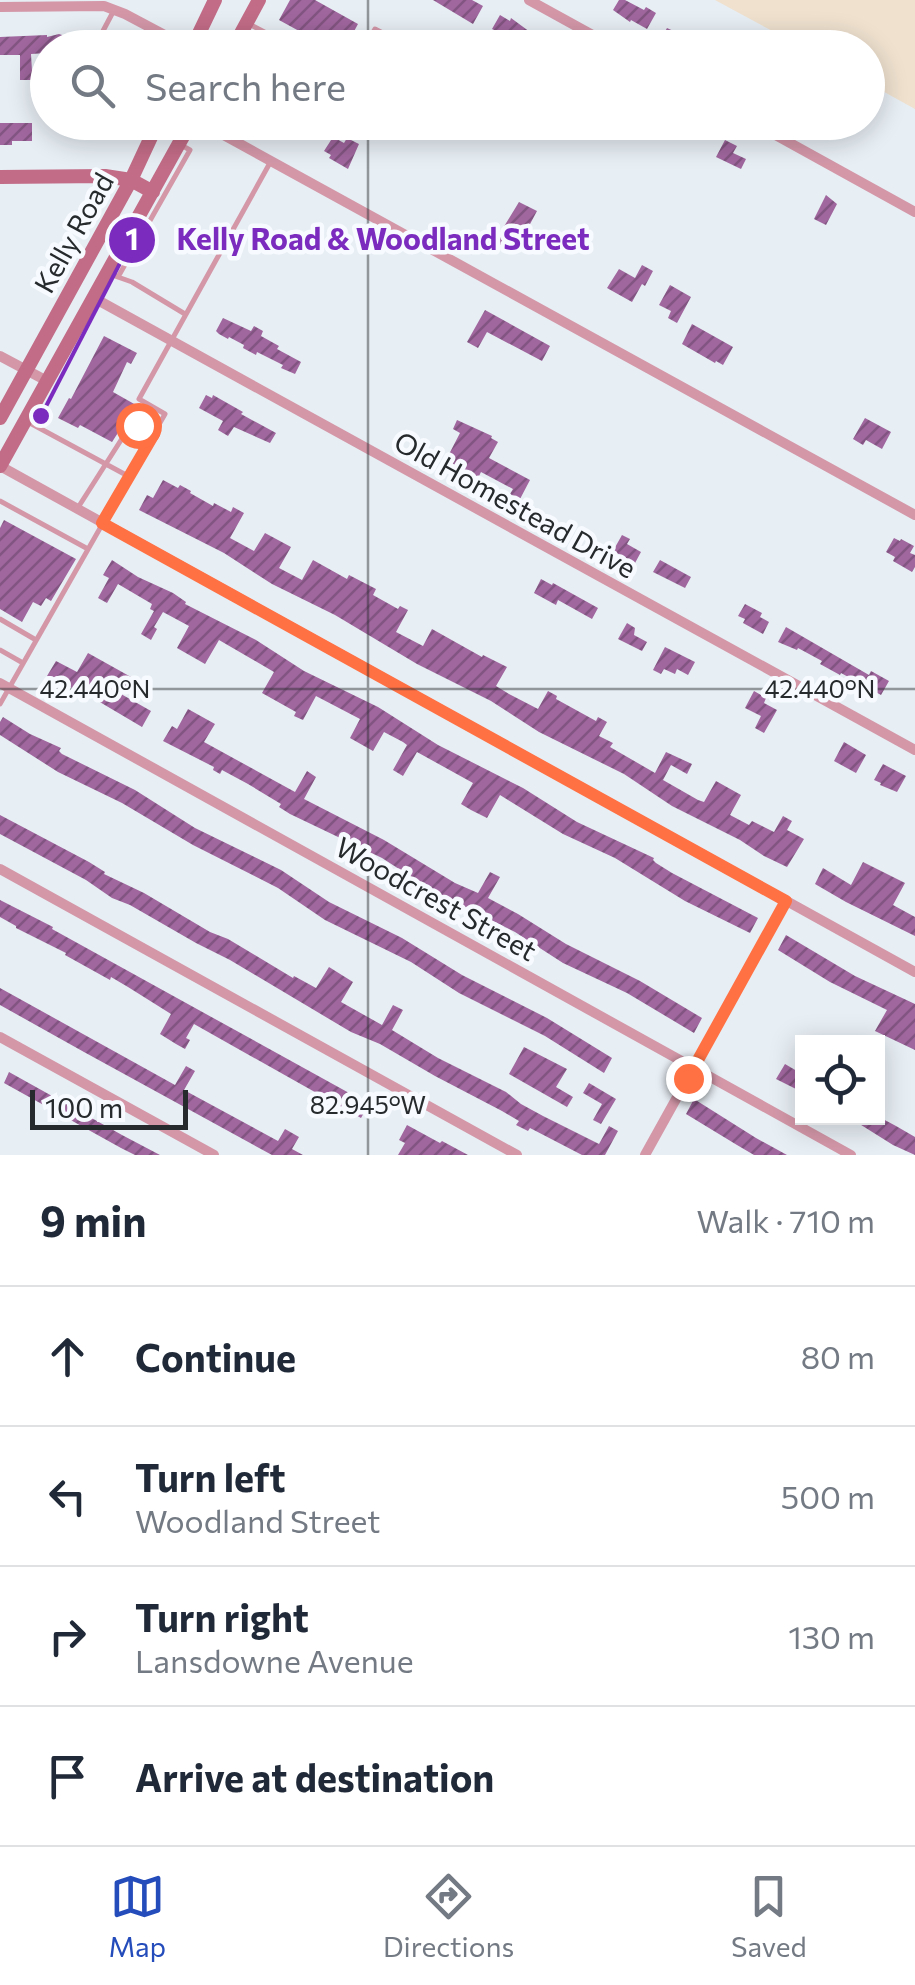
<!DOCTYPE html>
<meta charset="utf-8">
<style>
:root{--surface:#fff;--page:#f6f6f7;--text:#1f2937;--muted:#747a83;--line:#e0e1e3;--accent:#244cba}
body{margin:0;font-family:Commissioner,sans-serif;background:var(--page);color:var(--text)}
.controls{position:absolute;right:30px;bottom:30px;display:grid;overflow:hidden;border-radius:0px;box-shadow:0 5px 25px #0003}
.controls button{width:90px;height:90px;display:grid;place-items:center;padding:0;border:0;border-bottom:2px solid var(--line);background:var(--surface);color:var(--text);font:50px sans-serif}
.scale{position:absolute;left:30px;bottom:25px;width:158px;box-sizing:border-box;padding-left:10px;border:5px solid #272a2c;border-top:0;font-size:28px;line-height:35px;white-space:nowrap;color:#272a2c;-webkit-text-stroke:8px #f7fbff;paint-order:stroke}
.stop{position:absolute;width:30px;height:30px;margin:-22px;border:8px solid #ff7043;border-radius:50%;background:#fff}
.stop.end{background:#ff7043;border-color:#fff;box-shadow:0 2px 10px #0008}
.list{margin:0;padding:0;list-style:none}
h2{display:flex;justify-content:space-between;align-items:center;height:130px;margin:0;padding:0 40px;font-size:42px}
h2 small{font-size:32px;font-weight:400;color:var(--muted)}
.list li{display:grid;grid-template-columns:65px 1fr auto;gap:30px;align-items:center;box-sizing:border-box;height:140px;padding:0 40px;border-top:2px solid var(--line)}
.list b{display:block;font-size:38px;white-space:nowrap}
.list p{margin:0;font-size:32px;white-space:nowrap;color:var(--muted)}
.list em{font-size:32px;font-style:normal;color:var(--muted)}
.icon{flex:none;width:55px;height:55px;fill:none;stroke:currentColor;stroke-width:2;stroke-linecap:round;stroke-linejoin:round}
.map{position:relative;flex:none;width:915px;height:1155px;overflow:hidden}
.search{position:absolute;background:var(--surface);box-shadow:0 5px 25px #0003;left:30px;right:30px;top:30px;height:110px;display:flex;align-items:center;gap:25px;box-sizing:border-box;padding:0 35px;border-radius:55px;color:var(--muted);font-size:38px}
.sheet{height:690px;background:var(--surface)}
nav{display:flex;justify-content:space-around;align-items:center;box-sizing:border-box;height:140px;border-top:2px solid var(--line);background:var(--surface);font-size:28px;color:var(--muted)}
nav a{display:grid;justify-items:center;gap:5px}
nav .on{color:var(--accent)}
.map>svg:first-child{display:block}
.education{fill:#efe1ce}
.building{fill:url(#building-hatch)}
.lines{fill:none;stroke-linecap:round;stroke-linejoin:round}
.lane{stroke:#d397a8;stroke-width:5}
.street{stroke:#d397a8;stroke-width:10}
.secondary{stroke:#c26c87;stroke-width:14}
.route{stroke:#ff7043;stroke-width:12}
.ticks{fill:none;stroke:#272a2c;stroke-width:2.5;stroke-opacity:0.45}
.labels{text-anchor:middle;stroke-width:9;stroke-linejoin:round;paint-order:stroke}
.street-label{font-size:28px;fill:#272a2c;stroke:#f7fbff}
.ticks-label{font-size:25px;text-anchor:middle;fill:#272a2c;stroke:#f7fbff;stroke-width:9;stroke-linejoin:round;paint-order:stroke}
.leader{fill:none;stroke:#7b2cbf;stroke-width:4}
.callout-dot{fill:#7b2cbf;stroke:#f7fbff;stroke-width:4}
.mark-label{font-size:30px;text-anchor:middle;font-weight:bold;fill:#fff}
.callout-label{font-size:30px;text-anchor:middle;font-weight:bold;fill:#7b2cbf;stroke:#f7fbff;stroke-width:9;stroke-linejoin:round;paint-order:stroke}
</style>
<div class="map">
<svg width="915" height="1155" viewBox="0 0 915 1155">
<defs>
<pattern id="building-hatch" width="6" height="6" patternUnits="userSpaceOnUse" patternTransform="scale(2.5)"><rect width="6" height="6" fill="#a0669e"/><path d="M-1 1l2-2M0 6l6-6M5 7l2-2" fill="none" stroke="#825481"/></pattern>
</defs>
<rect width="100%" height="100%" fill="#e7eef4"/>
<path class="education" d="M715,0h200v109l-47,-26v-35l-66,-1z"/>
<path class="building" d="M290,0h25l43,24 -13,24h-15l-51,-28z
M433,0h39l11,6 -10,18z
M619,0h6l19,10 2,-3 10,6 -9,16 -16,-9 -1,2 -17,-12z
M500,15l10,6 1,-3 19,14 -7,12 -31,-15z
M667,28l13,6 1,-2 30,16h-30l-19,-11z
M59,34l6,2v12h-18v5l-16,1 1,17h16v9h-28v-25h-20v-18l47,-2v2z
M0,123h32v18h-20v4h-12z
M333,137l11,6 3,-5 12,6 -11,25 -19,-11 2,-3 -7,-4z
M725,140l12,6 -4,7 13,6 -5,10 -25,-12z
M826,195l11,9 -11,21 -12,-6z
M519,202l18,9 -23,43 -19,-13z
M642,265l11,6 -8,15 -3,-2 -10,18 -25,-14 12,-19 16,9z
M670,285l21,12 -14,26 -9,-5 3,-7 -12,-6z
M485,310l65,36 -8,15 -55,-29 -9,16 -11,-6z
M223,318l28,13 3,-5 9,5 -2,5 18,10 -2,3 24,13 -6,12 -14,-6 2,-3 -26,-13 -1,3 -13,-7 1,-3 -15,-8 -1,2 -9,-5 -3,-3z
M692,324l41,23 -10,18 -7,-4 -1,2 -33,-19z
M104,336l33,17 -6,11 -4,-2 -14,30 23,13 -24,37 -32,-17 -2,3 -20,-10 11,-20 2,1z
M206,395l6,3 1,-3 30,17 -2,2 35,19 -6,10 -36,-16 -6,9 -10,-6 5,-9 -24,-13z
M865,418l26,14 -9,17 -16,-9 -3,5 -10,-6z
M457,420l35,16 -1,2 7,4 -9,16 41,22 -10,19 -10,-5 3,-5 -32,-17 -3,6 -32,-18 14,-27 -7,-4z
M163,480l15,8 2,-3 11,6 -1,2 23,13 1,-3 17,9 2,-5 11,6 -14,25 24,13 11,-18 26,14 -12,21 23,12 11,-20 34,19 2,-4 27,14 -3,6 25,14 2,-3 8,4 -12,22 27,14 9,-17 50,28 1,-2 24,12 -11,19 13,8 29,15 10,-18 9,5 -1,3 40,22 2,-4 9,5 -8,14 14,7 -3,4 45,26 11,-21 26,12 -5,10 -16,-9 -8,15 35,20 6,2 12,-21 25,14 -11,20 19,10 3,-4 22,11 9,-16 9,5 -5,9 17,9 -6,10 -11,18 -23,-11 -24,-16 -68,-34 -48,-32 -85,-42 -48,-31 -74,-37 -82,-49 -63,-31 -48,-31 -85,-43 8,-15 6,3z
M4,520l72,39 -25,42 -5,-3 -5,8 -8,-4 -11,20 -22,-13v-81z
M622,535l8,4 -3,5 14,8 -6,11 -22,-12z
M894,538l6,3 1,-2 13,7 -4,7 5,2v12l-3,5 -19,-11 2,-4 -9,-5z
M112,560l26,17 35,16 13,9 -1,2 71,36 48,31 74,36 60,38 85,43 54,34 77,36 -1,2 3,3 16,10 86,45 -8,15 -65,-32 -70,-43 -52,-24 -63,-39 -13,23 -16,-8 -10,-6 12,-21 -56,-31 -14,24 -10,-6 14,-25 -4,-3 -19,-10 -11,19 -23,-13 10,-19 -44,-23 -13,24 -9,-4 2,-4 -34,-19 12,-21 -55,-32 -14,24 -28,-16 12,-22 -26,-14 -9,15 3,2 -6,11 -10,-6 13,-23 -4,-2 2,-5 -34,-20 -11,19 -9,-5 11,-20 -6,-3z
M660,560l31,17 -6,11 -32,-16z
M541,579l11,6 1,-2 45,25 -6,11 -34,-19 -2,5 -22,-12z
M745,604l17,9 -2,4 9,5 -6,12 -20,-11 2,-4 -7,-3z
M627,623l8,5 -1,7 13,7 -5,9 -24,-12z
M786,627l83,48 2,-4 18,10 -8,14 -40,-22 -1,2 -20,-11 2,-3 -24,-13 -1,2 -19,-8z
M665,647l30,15 -7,13 -11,-6 -2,5 -11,-5 -3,5 -8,-4z
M88,653l43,24 -10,17 30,17 -9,16 -49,-29 -46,-22 9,-15 21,11z
M754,691l12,7 -2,5 13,7 -13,23 -9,-5 6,-12 -16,-8z
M188,709l27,15 -11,18 91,50 12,-21 9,6 -12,22 80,41 71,43 23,10 12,-21 10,5 -12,21 30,16 48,30 74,37 62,37 -8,15 -67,-40 -64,-30 -48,-31 -85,-43 -48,-31 -92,-44 -11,-7 2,-3 -33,-20 -26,-14 -2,4 -7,-4 1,-3 -51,-26 9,-15 5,3z
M3,717l27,17 31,14 -2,3 3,3 73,36 60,38 86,42 48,32 73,36 60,37 85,43 65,40 -8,15 -59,-37 -86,-43 -48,-31 -86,-42 -47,-32 -85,-43 -71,-42 -64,-31 -58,-37v-13z
M844,742l22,13 -10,18 -22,-12z
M883,764l23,12 -9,16 -17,-7 1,-2 -7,-3z
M0,815l89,47 16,10 -1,2 40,19 66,39 18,7 65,39 1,-2 22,12 13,-21 24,15 -12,20 41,23 11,-20 10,5 -11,20 46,28 68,34 15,12 22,12 56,28 10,-18 9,5 -13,24h-23l-52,-27 -2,3 -12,-6 3,-4 -17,-10 -67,-35 -55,-32 -29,-12 -121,-72 -34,-17 -66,-38 -18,-7 -26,-18 -86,-46z
M863,862l42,21 -12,22 22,12v19l-69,-34 -31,-18 8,-16 28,17z
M0,900l53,27 -1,2 317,175 -8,14 -167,-94 -8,14 4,2 -5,9 -9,-5 -16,-10 11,-20 -43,-27 -17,-10 -1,3 -45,-25 1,-2 -50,-25v-2l-16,-9z
M786,935l69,41 60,28v46l-40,-19 12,-21 -57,-28 -52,-32z
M0,988l175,97 11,-19 9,5 -11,19 94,51 7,-12 14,8 -7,12 11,6h-31l-188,-103 -84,-47z
M524,1047l43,22 -11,18 17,10 -6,10 -58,-33z
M785,1064l17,10v18l-26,-13z
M9,1072l113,63 38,20h-25l-14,-7 -117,-65z
M589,1083l27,16 -15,25 -8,-4 9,-16 -19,-11z
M694,1099l62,39 31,17h-33l-17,-10 -51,-31z
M850,1118h31l15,8 19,11v18l-22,-10z
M407,1125l33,18 2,-2 26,14h-70l7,-12 -6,-3z"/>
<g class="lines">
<path class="lane" d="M249,24l46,24
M100,36l21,12
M94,48l19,-36
M364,48l11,-19 27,14 -2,5
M260,122l4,3 1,-3
M229,135l7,-13
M115,276l17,6 53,32
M118,277l72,-127 -9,-5
M28,422l100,54
M0,501l88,48
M79,506l51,-80 8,-1 16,8
M0,619l36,21
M0,650l23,13
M0,704l165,-290 -26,-15 132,-238"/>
<path class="street" d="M529,0l87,48
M0,7l104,-1 21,8 64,34
M200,122l715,393
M752,122l163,90
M94,298l821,452
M0,356l47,25
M0,466l915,506
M0,683l851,472
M0,869l517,286
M0,1037l214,118
M645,1155l141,-254"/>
<path class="secondary" d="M192,48l23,-48
M233,48l26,-48
M0,177l105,-1 26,4 22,12
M0,418l131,-238 27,-58
M0,466l191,-344"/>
</g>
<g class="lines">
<path class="route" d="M138,425l16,9 -52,89 684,378 -98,177"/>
</g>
<path class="ticks" d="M368,0v48M368,122v1033M0,689h915"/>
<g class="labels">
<g class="street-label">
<text transform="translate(74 233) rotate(-61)" y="10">Kelly Road</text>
<text transform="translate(515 505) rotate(29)" y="10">Old Homestead Drive</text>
<text transform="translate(436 899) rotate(29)" y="10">Woodcrest Street</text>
</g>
</g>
<g class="ticks-label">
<text x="95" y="698">42.440°N</text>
<text x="820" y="698">42.440°N</text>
<text x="368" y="1114">82.945°W</text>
</g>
<path class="leader" d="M41 416L132 240"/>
<g class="callout-dot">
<circle cx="41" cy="416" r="10"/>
<circle cx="132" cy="240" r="25"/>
</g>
<g class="mark-label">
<text x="132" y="250">1</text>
</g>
<g class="callout-label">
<text x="383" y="250">Kelly Road &amp; Woodland Street</text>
</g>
</svg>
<div class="controls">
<button><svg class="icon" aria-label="locate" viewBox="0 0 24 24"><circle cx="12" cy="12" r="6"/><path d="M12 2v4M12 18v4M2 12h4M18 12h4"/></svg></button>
</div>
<div class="scale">100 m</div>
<div class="stop" style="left:138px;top:425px"></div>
<div class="stop end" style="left:688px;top:1078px"></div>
<div class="search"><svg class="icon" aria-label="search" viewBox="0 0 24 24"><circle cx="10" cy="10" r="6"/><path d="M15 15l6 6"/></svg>Search here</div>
</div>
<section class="sheet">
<h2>9 min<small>Walk · 710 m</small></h2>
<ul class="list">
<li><svg class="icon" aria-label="ahead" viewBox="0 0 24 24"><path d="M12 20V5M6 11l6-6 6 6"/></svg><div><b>Continue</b></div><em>80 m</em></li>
<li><svg class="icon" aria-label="left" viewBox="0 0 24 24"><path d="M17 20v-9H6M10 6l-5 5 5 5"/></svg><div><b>Turn left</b><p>Woodland Street</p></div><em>500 m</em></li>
<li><svg class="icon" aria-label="right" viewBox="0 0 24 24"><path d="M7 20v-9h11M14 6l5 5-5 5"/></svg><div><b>Turn right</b><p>Lansdowne Avenue</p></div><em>130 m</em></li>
<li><svg class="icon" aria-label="arrive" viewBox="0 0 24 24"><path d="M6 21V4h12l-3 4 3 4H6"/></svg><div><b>Arrive at destination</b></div></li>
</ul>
</section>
<nav>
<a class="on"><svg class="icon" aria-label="map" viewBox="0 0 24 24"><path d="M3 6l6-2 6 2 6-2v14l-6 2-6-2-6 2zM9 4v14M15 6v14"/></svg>Map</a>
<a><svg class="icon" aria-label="directions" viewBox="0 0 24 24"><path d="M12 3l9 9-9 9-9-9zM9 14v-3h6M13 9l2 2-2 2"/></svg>Directions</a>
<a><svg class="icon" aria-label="saved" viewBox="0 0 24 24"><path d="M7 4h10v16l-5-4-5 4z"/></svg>Saved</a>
</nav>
